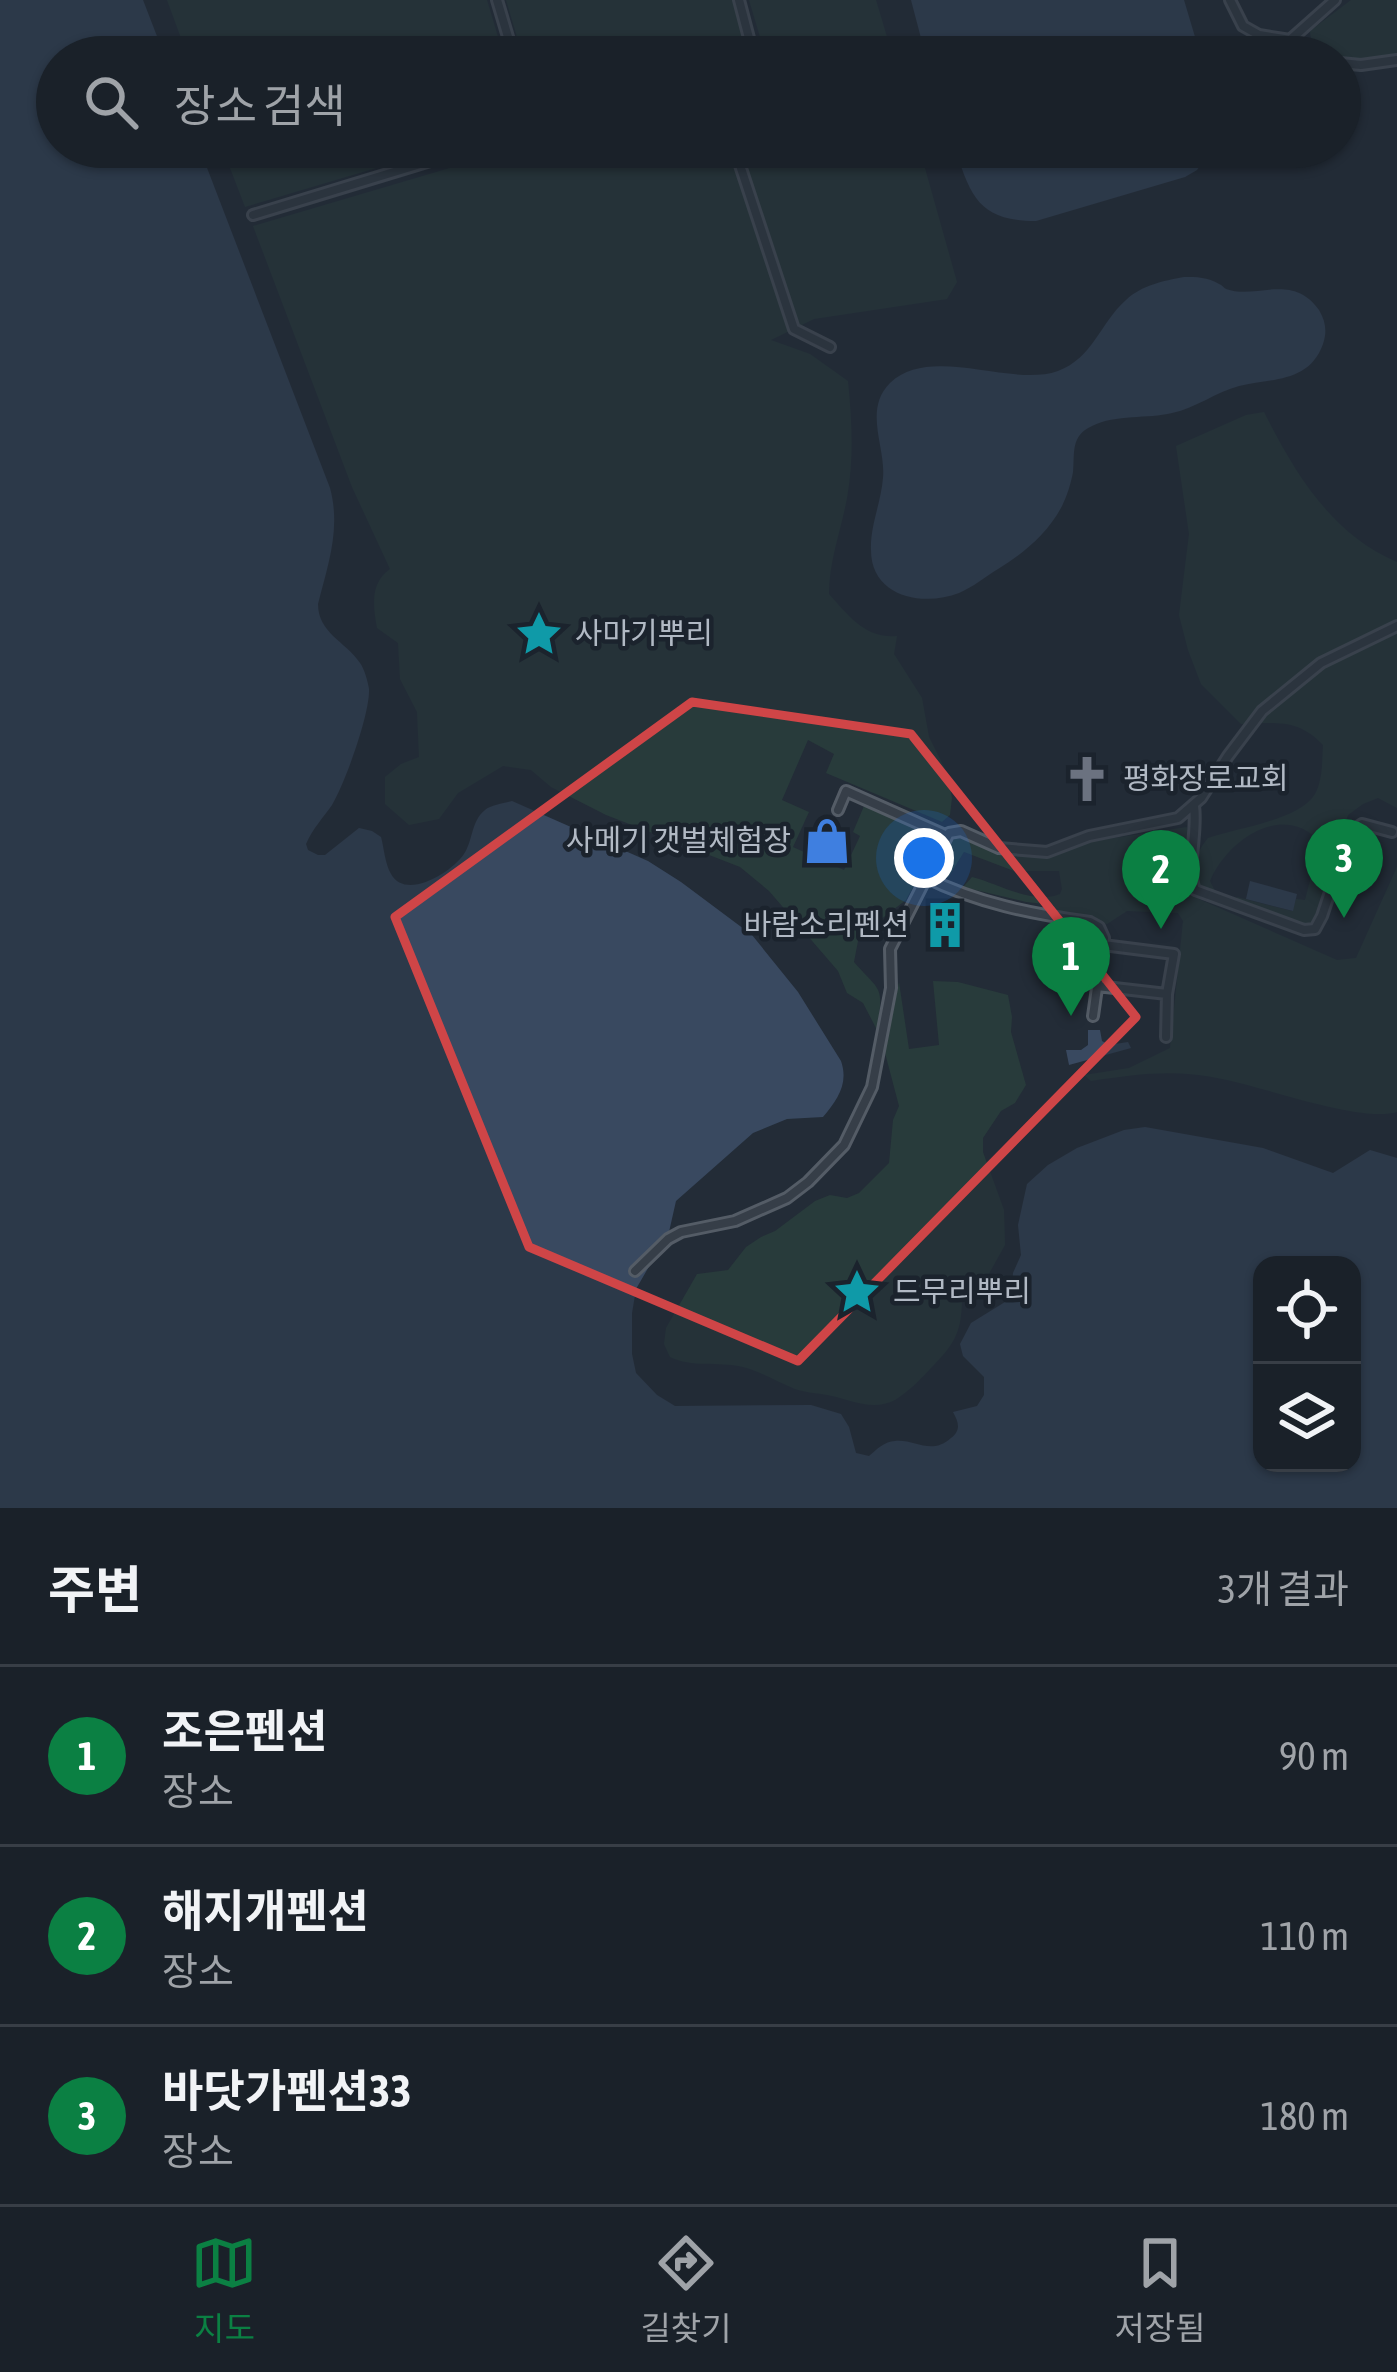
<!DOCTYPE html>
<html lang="ko">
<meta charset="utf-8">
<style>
:root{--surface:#1a2129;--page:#232931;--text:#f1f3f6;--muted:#9fa3a8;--line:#383e46;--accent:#0b8043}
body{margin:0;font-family:"Asap Condensed","Noto Sans KR",sans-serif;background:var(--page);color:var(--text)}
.controls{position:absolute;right:36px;bottom:36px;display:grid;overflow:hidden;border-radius:24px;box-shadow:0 3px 9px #0004}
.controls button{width:108px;height:108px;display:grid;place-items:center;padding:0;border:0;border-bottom:3px solid var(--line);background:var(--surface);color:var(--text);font:60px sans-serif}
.you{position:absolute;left:924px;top:858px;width:42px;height:42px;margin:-30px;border:9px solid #fff;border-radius:50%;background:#1a73e8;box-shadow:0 0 0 18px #1a73e833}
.badge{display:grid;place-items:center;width:78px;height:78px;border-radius:50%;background:var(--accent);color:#fff;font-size:39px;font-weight:700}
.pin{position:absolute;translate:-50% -99px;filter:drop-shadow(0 3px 6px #0008)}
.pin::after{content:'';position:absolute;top:63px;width:42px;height:36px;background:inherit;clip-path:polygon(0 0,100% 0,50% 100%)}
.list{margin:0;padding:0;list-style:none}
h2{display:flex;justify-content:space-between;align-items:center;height:156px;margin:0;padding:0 48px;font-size:51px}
h2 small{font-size:39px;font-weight:400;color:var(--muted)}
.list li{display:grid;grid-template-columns:78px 1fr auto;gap:36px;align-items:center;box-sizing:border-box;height:180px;padding:0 48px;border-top:3px solid var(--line)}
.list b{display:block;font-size:45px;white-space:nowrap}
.list p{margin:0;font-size:39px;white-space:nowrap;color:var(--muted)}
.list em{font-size:39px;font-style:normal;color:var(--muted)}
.icon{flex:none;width:66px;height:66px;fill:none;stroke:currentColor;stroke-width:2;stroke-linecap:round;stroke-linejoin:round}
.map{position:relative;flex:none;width:1397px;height:1508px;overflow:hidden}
.search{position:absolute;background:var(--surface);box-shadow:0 3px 9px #0004;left:36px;right:36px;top:36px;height:132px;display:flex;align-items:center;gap:30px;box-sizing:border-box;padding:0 42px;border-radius:66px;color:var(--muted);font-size:45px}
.sheet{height:696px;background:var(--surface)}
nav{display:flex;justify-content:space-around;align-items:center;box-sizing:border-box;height:168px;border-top:3px solid var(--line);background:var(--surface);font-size:33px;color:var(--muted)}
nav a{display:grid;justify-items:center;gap:6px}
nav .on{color:var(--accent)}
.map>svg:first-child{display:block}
.green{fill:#283b3b}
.water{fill:#394960;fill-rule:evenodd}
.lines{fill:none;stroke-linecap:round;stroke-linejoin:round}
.lane-casing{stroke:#545c66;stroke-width:14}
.lane{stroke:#363e48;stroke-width:8}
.marked{fill:none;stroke:#cf4547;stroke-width:9;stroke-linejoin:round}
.labels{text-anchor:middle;stroke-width:9;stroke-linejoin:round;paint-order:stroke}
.poi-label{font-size:30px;fill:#b1b9c4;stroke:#1b232d;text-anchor:start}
</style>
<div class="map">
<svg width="1397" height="1508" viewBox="0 0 1397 1508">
<rect width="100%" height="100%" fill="#232c37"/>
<path class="green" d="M167,0h320l17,57h-316z
M506,0h226l13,45 -6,12h-216z
M749,0h127l17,57h-127z
M1351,0h46v62c-27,1 -86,4 -87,-31z
M222,147h225l-202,60z
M521,147h398l38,135 -10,17 -133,20 -43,21 39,14 38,27c4,40 6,78 -1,117 -6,33 -18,62 -18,96 19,21 36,45 68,42l-3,18 28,44 7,39 19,38 4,23 -2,17 -8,7 -116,-49 8,-19 -26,-14 -26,60 27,12 -16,35 51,23 16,-34 -7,-4 11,-26 75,33 -33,61 -47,36 -5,26c27,31 30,22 23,68l-14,-27 -16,-10 -9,-22 -69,-80 -29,-24 -134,-52 -55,-28 -20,-17 -28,-4 -45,27 -19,26 -30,6 -24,-21v-27l16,-13 18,-7 -2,-45 -17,-33 -2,-36 -21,-15c-4,-22 -7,-45 13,-59l-38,-82 -99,-261z
M1264,412c31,61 67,122 133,150v246l-19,-10 -15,6 -15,11 -33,105 -5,6 -77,-23 4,-6 55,14 4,-12 9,1 15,-58c-37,-41 -93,-2 -110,39l5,10 -17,-7c-4,-18 -2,-32 10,-46 29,-10 92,-18 107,-44 8,-14 7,-34 8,-49 -25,-27 -48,-22 -82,-21l-40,-40 -13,-34 -9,-35 10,-81 -13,-88 70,-31z
M1187,827l3,30 -5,36 152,67 19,-2 41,-91v245c-38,11 -132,-25 -175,-33 -49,-10 -83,-5 -131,2l-7,-6 45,-7 41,-20 13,-127 -5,-8 -51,-2 -20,13 -55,-11 2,-8 -28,-3 -63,-15 9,-10c28,7 60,28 88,17l2,-5 -3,-18h-45l-50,-19 -16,26 -15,-7 15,-27 8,-6 15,2 35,15 34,2 18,-3 30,-12z
M933,981l25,1 50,13 4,22 -1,15 15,53 -11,18 -14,8 -18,27v14l21,58 1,35 -19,34 -24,16c0,36 -6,48 -32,74 -10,11 -22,23 -35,31 -21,11 -42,1 -63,-4 -12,-3 -26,-3 -37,-7 -18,-7 -33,-17 -52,-22 -25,-6 -51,1 -73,-10l-6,-13 2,-16 31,-54 31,-4 18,-23 15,-10 14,-6 40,-30 15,-6 17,3 12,-5 30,-30 4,-43 6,-14 -14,-53 14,-71 10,67 30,-4z"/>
<path class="water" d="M0,0h143l22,57h-108v90h142l131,341c11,41 -2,76 -12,116 0,29 27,37 42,59 4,5 8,19 9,26 1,25 -24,94 -37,116 -9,13 -19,23 -26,39l2,6 10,5h7l34,-27 13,3 9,6c3,11 4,27 10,37 15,27 61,-2 73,-20 9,-13 7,-33 21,-44 6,-5 20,-7 27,-9l136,60 33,21 71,53 46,57 43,69c8,23 -4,39 -18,56l-36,2 -34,14 -77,68 -7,31 -33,57 -4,24v41l4,19 21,22 18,11 136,-1 30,9 8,13 7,26 13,3c7,-6 16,-15 26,-15 20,-2 36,15 56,-3 10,-8 8,-15 2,-26l24,-6 7,-11v-18l-21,-21 -3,-12 11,-21 34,-21 7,-13 1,-16 8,-18 -3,-30 9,-41 21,-19 29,-17 47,-18 21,-3 118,21 70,25 37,-23 27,8v350h-1397zM1262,1265h90v198h-90z
M911,0h273l17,57h-275z
M955,147h258l-16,23 -12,7 -149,44c-57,0 -66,-25 -81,-74z
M1184,277c12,0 24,0 35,7 3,1 5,4 7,5 30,11 66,-17 93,21 7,12 8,22 4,34 -14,39 -51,34 -84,42 -23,6 -43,22 -67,27 -25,6 -56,1 -80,13 -22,10 -17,27 -19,46 -2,11 -6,24 -11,34 -14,27 -39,48 -64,63 -13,8 -25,18 -39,24 -36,14 -88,4 -88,-43 -1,-24 10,-47 12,-72 3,-31 -20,-68 7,-95 41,-39 121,5 168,-12 35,-13 42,-48 68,-71 16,-15 37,-19 58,-23z
M1250,881l47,13 -4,17 -47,-12z
M1088,1030h12l2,11 7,4 19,-3 3,6 -62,17 -3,-15h15l7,-5z"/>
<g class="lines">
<defs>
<path id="lane" d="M497,0l17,57
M739,0l15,57
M1230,0l13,26 16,9 31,5 25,17
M1290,40l45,-40
M1340,63l21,2 36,-5
M734,147l60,182 36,18
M253,215l223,-68
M1194,806c4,27 -8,61 1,84l109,40 11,-1 7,-13 25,-75 6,-11 9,-6 30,8
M838,810l8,-19 101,45
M925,877c52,26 107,37 165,45l9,5 5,11 -11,78
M1103,945l71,9 -7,40 -1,43
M1097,986l70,8
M635,1271l33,-32 13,-7 54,-11 52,-23 21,-16 36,-37 28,-58 19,-99 -1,-39 59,-116 12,-2 38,17 48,4 42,-16 89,-18 23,-20 27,-42 34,-45 59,-48 76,-37"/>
</defs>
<use href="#lane" class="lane-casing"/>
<use href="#lane" class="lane"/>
</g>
<path d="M0 0H1397V1508H0ZM692,702l219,32 225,283 -338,344 -269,-114 -134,-330z" fill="#232c37" fill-opacity=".55" fill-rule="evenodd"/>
<path class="marked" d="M692,702l219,32 225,283 -338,344 -269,-114 -134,-330z"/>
<defs>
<symbol id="sight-bare" viewBox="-9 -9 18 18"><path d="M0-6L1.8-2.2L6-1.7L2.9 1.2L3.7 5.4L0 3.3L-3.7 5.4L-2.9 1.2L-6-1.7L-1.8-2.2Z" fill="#0f9aa8" stroke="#1b232d" stroke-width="2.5" paint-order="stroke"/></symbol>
<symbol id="church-bare" viewBox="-9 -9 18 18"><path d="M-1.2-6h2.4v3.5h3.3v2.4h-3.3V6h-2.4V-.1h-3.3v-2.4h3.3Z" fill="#6b7280" stroke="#1b232d" stroke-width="2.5" paint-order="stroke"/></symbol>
<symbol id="shop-bare" viewBox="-9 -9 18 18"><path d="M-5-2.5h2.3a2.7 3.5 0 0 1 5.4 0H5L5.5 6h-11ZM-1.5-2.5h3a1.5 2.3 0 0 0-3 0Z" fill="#3f7fe0" stroke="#1b232d" stroke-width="2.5" paint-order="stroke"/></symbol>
<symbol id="building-bare" viewBox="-9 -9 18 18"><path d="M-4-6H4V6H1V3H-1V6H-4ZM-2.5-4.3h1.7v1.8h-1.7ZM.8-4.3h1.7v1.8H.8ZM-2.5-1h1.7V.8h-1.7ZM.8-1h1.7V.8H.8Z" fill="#0f9aa8" stroke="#1b232d" stroke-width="2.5" paint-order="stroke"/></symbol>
</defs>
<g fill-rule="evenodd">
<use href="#sight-bare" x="506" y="601" width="66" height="66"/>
<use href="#church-bare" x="1054" y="746" width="66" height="66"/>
<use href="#shop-bare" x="794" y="808" width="66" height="66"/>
<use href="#building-bare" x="912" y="892" width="66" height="66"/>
<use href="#sight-bare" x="824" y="1259" width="66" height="66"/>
</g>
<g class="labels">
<g class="poi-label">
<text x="575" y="644">사마기뿌리</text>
<text x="1123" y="789">평화장로교회</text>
<text x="791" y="851" text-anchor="end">사메기 갯벌체험장</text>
<text x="909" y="935" text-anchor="end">바람소리펜션</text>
<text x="893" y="1302">드무리뿌리</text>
</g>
</g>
</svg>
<div class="controls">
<button><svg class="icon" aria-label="locate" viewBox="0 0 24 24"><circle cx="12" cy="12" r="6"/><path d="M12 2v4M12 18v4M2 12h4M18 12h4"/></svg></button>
<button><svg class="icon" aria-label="layers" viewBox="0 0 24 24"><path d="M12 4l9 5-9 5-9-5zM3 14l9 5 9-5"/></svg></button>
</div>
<div class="you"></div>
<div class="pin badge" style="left:1071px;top:1016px">1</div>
<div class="pin badge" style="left:1161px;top:929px">2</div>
<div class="pin badge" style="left:1344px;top:918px">3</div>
<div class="search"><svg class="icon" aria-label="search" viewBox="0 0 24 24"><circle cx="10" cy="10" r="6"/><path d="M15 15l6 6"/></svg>장소 검색</div>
</div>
<section class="sheet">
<h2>주변<small>3개 결과</small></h2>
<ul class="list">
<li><span class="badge">1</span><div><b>조은펜션</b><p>장소</p></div><em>90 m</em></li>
<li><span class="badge">2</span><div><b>해지개펜션</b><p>장소</p></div><em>110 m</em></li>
<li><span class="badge">3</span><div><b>바닷가펜션33</b><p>장소</p></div><em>180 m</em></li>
</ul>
</section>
<nav>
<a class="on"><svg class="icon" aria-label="map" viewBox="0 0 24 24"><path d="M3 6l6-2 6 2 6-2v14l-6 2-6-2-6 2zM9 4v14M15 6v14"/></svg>지도</a>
<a><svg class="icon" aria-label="directions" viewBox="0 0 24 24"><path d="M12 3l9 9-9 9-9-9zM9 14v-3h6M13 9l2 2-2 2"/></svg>길찾기</a>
<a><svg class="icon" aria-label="saved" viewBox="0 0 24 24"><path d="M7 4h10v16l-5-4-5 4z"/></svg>저장됨</a>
</nav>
